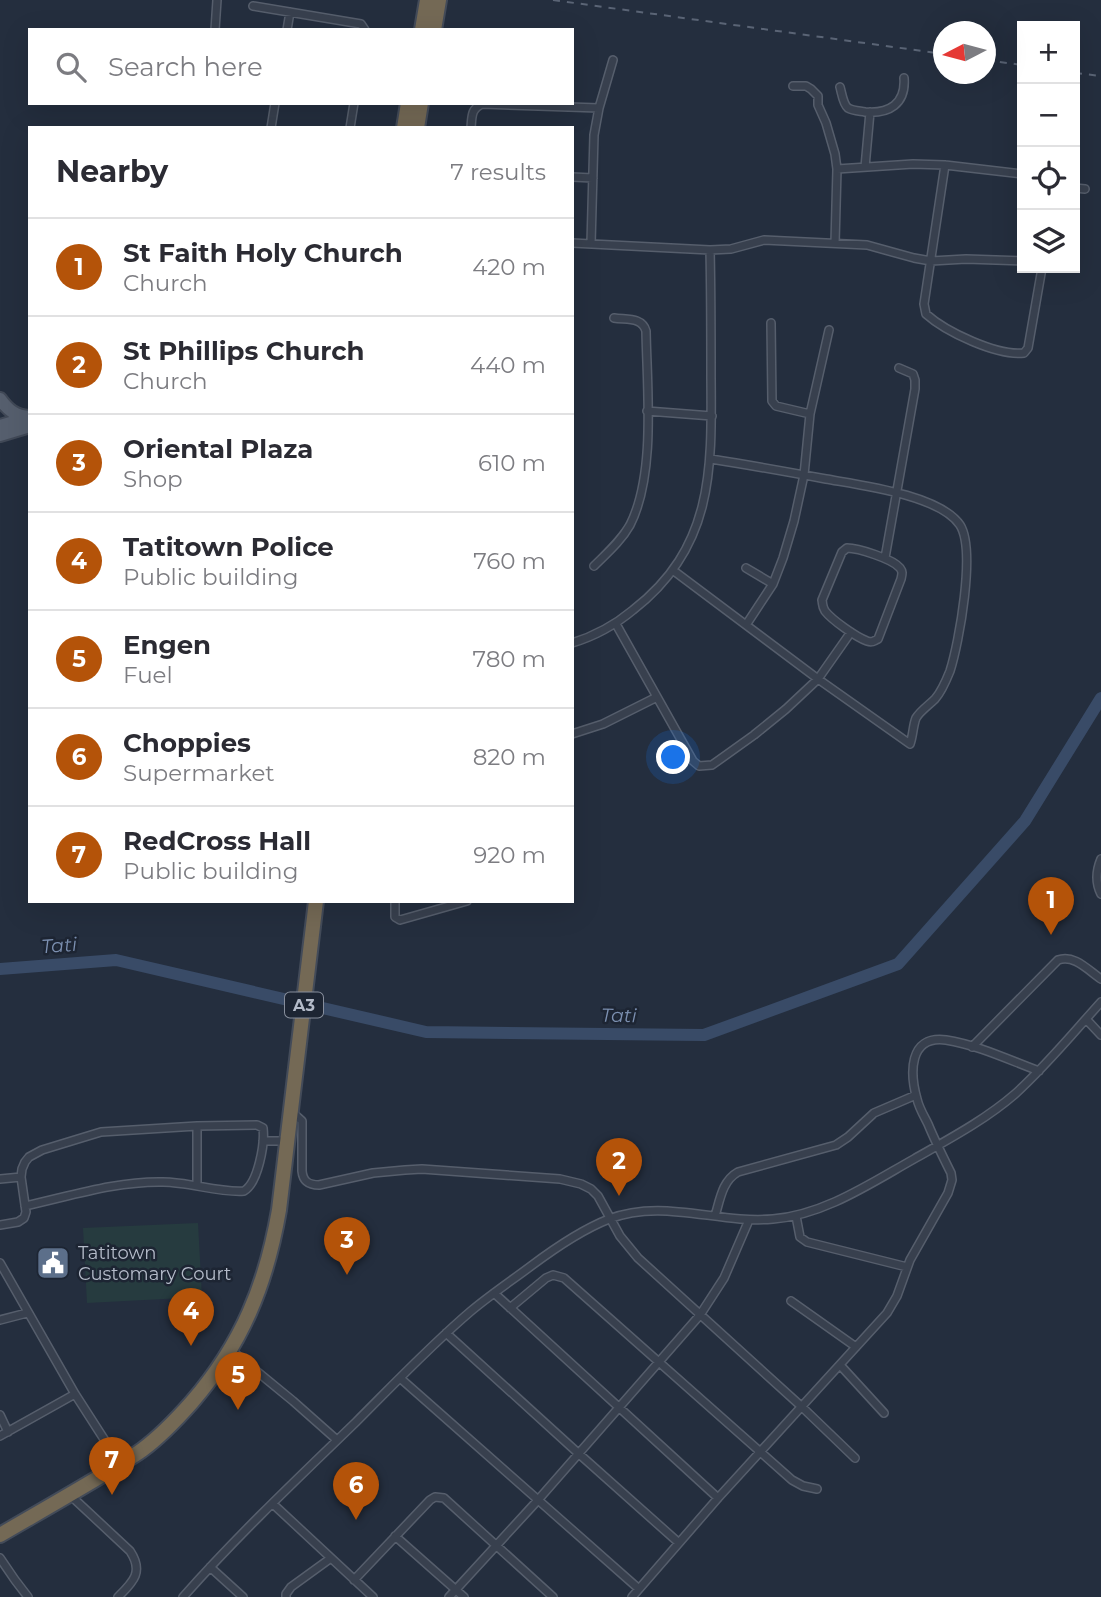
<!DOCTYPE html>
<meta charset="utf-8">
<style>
:root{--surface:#fff;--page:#f7f7f7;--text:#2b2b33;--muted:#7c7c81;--line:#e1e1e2;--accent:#b45309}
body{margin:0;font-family:Montserrat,sans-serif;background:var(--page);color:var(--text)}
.controls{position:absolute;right:21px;top:21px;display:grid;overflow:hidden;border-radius:0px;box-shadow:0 7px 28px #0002}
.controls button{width:63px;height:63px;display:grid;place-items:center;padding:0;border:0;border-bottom:2px solid var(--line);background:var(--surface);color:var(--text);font:35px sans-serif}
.compass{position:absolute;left:933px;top:21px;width:63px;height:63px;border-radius:50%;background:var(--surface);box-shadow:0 7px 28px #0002;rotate:264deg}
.you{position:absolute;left:674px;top:758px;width:24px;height:24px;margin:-18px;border:5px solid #fff;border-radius:50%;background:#1a73e8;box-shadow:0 0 0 10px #1a73e833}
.badge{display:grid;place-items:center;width:46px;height:46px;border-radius:50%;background:var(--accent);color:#fff;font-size:23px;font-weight:700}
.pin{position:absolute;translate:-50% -58px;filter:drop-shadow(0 2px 4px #0008)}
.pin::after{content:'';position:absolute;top:37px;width:24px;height:21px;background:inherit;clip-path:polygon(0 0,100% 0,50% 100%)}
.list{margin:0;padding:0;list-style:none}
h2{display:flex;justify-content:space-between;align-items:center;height:91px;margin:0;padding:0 28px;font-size:30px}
h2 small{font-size:23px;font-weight:400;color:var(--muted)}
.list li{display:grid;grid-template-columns:46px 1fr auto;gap:21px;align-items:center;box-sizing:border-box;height:98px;padding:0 28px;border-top:2px solid var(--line)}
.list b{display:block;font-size:26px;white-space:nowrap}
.list p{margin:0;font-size:23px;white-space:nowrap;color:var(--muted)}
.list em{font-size:23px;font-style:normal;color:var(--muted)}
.icon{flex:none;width:38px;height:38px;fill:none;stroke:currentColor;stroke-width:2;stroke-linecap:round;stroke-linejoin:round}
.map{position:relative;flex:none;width:1101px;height:1597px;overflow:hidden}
.search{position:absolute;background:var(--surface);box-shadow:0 7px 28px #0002;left:28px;top:28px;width:546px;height:77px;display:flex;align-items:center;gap:18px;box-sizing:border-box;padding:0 24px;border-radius:0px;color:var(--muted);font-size:26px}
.panel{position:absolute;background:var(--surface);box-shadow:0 7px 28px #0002;left:28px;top:126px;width:546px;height:777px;border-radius:0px}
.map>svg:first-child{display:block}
.park{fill:#263b3f}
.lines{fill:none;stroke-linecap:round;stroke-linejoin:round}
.river{stroke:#394b67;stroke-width:12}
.street-casing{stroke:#565e6c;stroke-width:10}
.primary-casing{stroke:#414957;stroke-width:16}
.highway-casing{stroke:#434b59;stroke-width:18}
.street{stroke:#38404e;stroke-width:7}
.primary{stroke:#565f6e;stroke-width:12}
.highway{stroke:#746955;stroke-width:14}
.rail{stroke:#5a6475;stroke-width:2;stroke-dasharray:7 7;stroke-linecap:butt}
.labels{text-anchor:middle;stroke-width:5;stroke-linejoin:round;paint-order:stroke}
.shield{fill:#1d2533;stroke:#878e9c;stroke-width:2}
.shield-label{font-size:16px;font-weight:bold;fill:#b4bbc9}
.poi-label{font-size:18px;fill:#b4bbc9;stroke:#1d2533;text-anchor:start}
.water-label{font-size:19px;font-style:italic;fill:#7c90b1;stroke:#1d2533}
</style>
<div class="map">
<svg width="1101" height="1597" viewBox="0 0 1101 1597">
<rect width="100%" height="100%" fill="#242e3e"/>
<path class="park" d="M198,1223l4,74 -115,6 -4,-75z"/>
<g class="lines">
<path class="river" d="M0,969l116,-9 310,72 278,3 194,-71 127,-143 76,-123"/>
<defs>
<path id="street" d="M253,6l108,18 4,6
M215,30l2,-30
M287,30l3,-18
M793,86h13l5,3 7,7v9l8,18 9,31 2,15 -2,74
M840,87c2,7 3,17 8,21 5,3 12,3 17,4 24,2 41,-8 39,-34
M271,128l4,-25
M350,128l4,-25
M471,128c1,-12 0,-19 11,-24l117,4
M945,165l-21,139 2,10c20,18 71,42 98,39l4,-5 14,-80
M865,167l5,-55
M837,169l76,-5 32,1 77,9
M572,177l21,1
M1075,188l10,1
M572,243l138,7 21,-1 33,-9 103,5 47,13 17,3 35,-2 56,2
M591,244l3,-109 5,-27 14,-48
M771,323l1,78 4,5 34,8
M647,411l65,5
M847,548c11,0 46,11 53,20 3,4 2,6 1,11l-23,60c-5,2 -5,4 -11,2 -11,-4 -35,-21 -42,-30 -3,-5 -2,-6 -3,-11l20,-48z
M885,558l30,-169v-9l-2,-6 -14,-6
M594,566c13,-13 27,-25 36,-41 26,-51 17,-137 16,-194 -4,-14 -19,-11 -32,-13
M746,568l27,16
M674,571l144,108 92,65c3,-8 3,-19 6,-26 4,-7 13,-13 19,-19 7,-8 11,-18 15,-28 9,-28 26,-121 10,-146 -20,-30 -100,-40 -134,-46 -38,-7 -77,-14 -115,-20
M616,624l77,137 6,5 13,-1 42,-30 32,-26 32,-30 33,-47
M746,625l27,-41 10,-26 11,-37 10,-46 6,-61 19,-84
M572,643c23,-7 43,-18 61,-33 80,-62 79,-139 78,-232 0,-43 0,-86 -1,-128
M572,734l31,-10 54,-27
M1101,859c-5,12 -6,23 0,35
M395,901v16l5,3 67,-19
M1086,1019l15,16
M972,1047l86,-87c16,-6 30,10 43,19
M292,1112l10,9v50c1,10 6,14 17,14l54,-12 32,-3 17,-1 138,10 21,5 10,5 7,7 22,40 18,22 164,149 53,51
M263,1141h24
M0,1179l21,-2
M197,1185v-59
M715,1216c5,-16 7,-35 23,-44l98,-27 12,-8 26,-24 42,-18
M796,1216l4,21 7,5 100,25
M0,1225l18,-3 6,-4 2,-6 -5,-35 1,-8 3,-7 4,-5 13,-7 59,-18 96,-6 60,-1 6,3c2,16 -5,55 -19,63 -24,2 -55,-9 -81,-9 -47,-1 -92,14 -138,24
M0,1263l75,131 45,70
M494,1293l224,205
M791,1301l65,46
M510,1308l36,-30 7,-3 11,3 228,202 11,6 14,3
M0,1320l27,-7
M446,1333l132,120 101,90
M231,1350l62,51 44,39
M840,1365l44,48
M400,1378l239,211
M0,1415l8,17
M0,1436l75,-42
M70,1495l60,56c14,21 3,31 -12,46
M273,1504l100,93
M395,1536l69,61
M0,1558l15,22 13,17
M210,1567l33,30
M354,1580l76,-80 5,-3 9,1 109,99
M183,1597c55,-62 114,-118 173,-175 38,-38 75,-77 115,-111 19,-16 40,-30 60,-45 24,-18 50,-36 78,-47 54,-21 109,5 164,0 51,-4 98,-36 141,-60 35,-20 71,-39 101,-65 31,-28 58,-61 86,-92
M286,1597v-3l5,-7 40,-29
M449,1597l89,-97 162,-185 24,-37 25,-58
M632,1597l86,-99 169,-185 10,-17 13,-36 38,-67 4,-13 -1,-7c-8,-16 -16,-32 -23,-49 -4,-8 -9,-16 -11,-25 -7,-25 -9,-64 29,-59 32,5 63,20 93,31"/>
<path id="primary" d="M0,399c8,11 15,17 29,18
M0,426l27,-8
M0,435l30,-9"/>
<path id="highway" d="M422,30l5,-30
M434,30l5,-30
M404,128l4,-25
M417,128l4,-25
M0,1535c36,-21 71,-41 106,-62 12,-8 25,-15 36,-23 19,-14 35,-31 50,-48 50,-58 74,-117 87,-192l37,-309"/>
</defs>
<use href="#street" class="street-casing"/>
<use href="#primary" class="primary-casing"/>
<use href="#highway" class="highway-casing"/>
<use href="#street" class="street"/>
<use href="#primary" class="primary"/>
<use href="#highway" class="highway"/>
<path class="rail" d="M553,0l391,54
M986,60l36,5
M1075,73l26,3"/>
</g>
<defs>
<symbol id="civic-square" viewBox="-11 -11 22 22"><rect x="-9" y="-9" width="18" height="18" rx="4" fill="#5c6f8a" stroke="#1d2533"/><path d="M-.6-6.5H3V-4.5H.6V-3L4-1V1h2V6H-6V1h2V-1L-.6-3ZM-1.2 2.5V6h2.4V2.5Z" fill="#fff"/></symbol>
</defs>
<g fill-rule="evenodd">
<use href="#civic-square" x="34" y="1244" width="38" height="38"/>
</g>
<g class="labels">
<rect class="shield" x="285" y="992.5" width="38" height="25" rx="5"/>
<g class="shield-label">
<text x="304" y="1011">A3</text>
</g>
<g class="poi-label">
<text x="78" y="1259">Tatitown<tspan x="78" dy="21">Customary Court</tspan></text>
</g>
<g class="water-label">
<text transform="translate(59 945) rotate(-4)" y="7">Tati</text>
<text transform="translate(619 1015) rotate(1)" y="7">Tati</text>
</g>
</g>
</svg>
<div class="controls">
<button>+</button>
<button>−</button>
<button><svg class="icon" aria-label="locate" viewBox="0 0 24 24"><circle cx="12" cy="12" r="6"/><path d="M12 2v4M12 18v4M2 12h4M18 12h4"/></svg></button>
<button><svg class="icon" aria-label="layers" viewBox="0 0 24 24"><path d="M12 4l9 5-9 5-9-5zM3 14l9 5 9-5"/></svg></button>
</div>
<svg class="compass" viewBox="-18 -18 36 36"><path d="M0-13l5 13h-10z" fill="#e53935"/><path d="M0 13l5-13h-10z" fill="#7c7c81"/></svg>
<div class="you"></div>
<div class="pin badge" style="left:1051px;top:935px">1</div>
<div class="pin badge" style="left:619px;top:1196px">2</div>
<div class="pin badge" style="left:347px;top:1275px">3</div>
<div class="pin badge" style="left:191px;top:1346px">4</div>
<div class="pin badge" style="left:238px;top:1410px">5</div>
<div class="pin badge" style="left:356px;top:1520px">6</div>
<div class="pin badge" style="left:112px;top:1495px">7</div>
<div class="search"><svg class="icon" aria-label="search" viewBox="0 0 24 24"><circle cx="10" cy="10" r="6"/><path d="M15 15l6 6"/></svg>Search here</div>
<section class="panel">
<h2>Nearby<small>7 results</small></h2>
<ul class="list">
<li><span class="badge">1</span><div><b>St Faith Holy Church</b><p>Church</p></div><em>420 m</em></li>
<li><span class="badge">2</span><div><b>St Phillips Church</b><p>Church</p></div><em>440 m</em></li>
<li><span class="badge">3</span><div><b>Oriental Plaza</b><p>Shop</p></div><em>610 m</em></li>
<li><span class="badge">4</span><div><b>Tatitown Police</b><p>Public building</p></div><em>760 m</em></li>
<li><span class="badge">5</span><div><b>Engen</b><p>Fuel</p></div><em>780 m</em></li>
<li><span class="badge">6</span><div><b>Choppies</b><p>Supermarket</p></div><em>820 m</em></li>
<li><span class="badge">7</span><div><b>RedCross Hall</b><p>Public building</p></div><em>920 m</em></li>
</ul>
</section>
</div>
